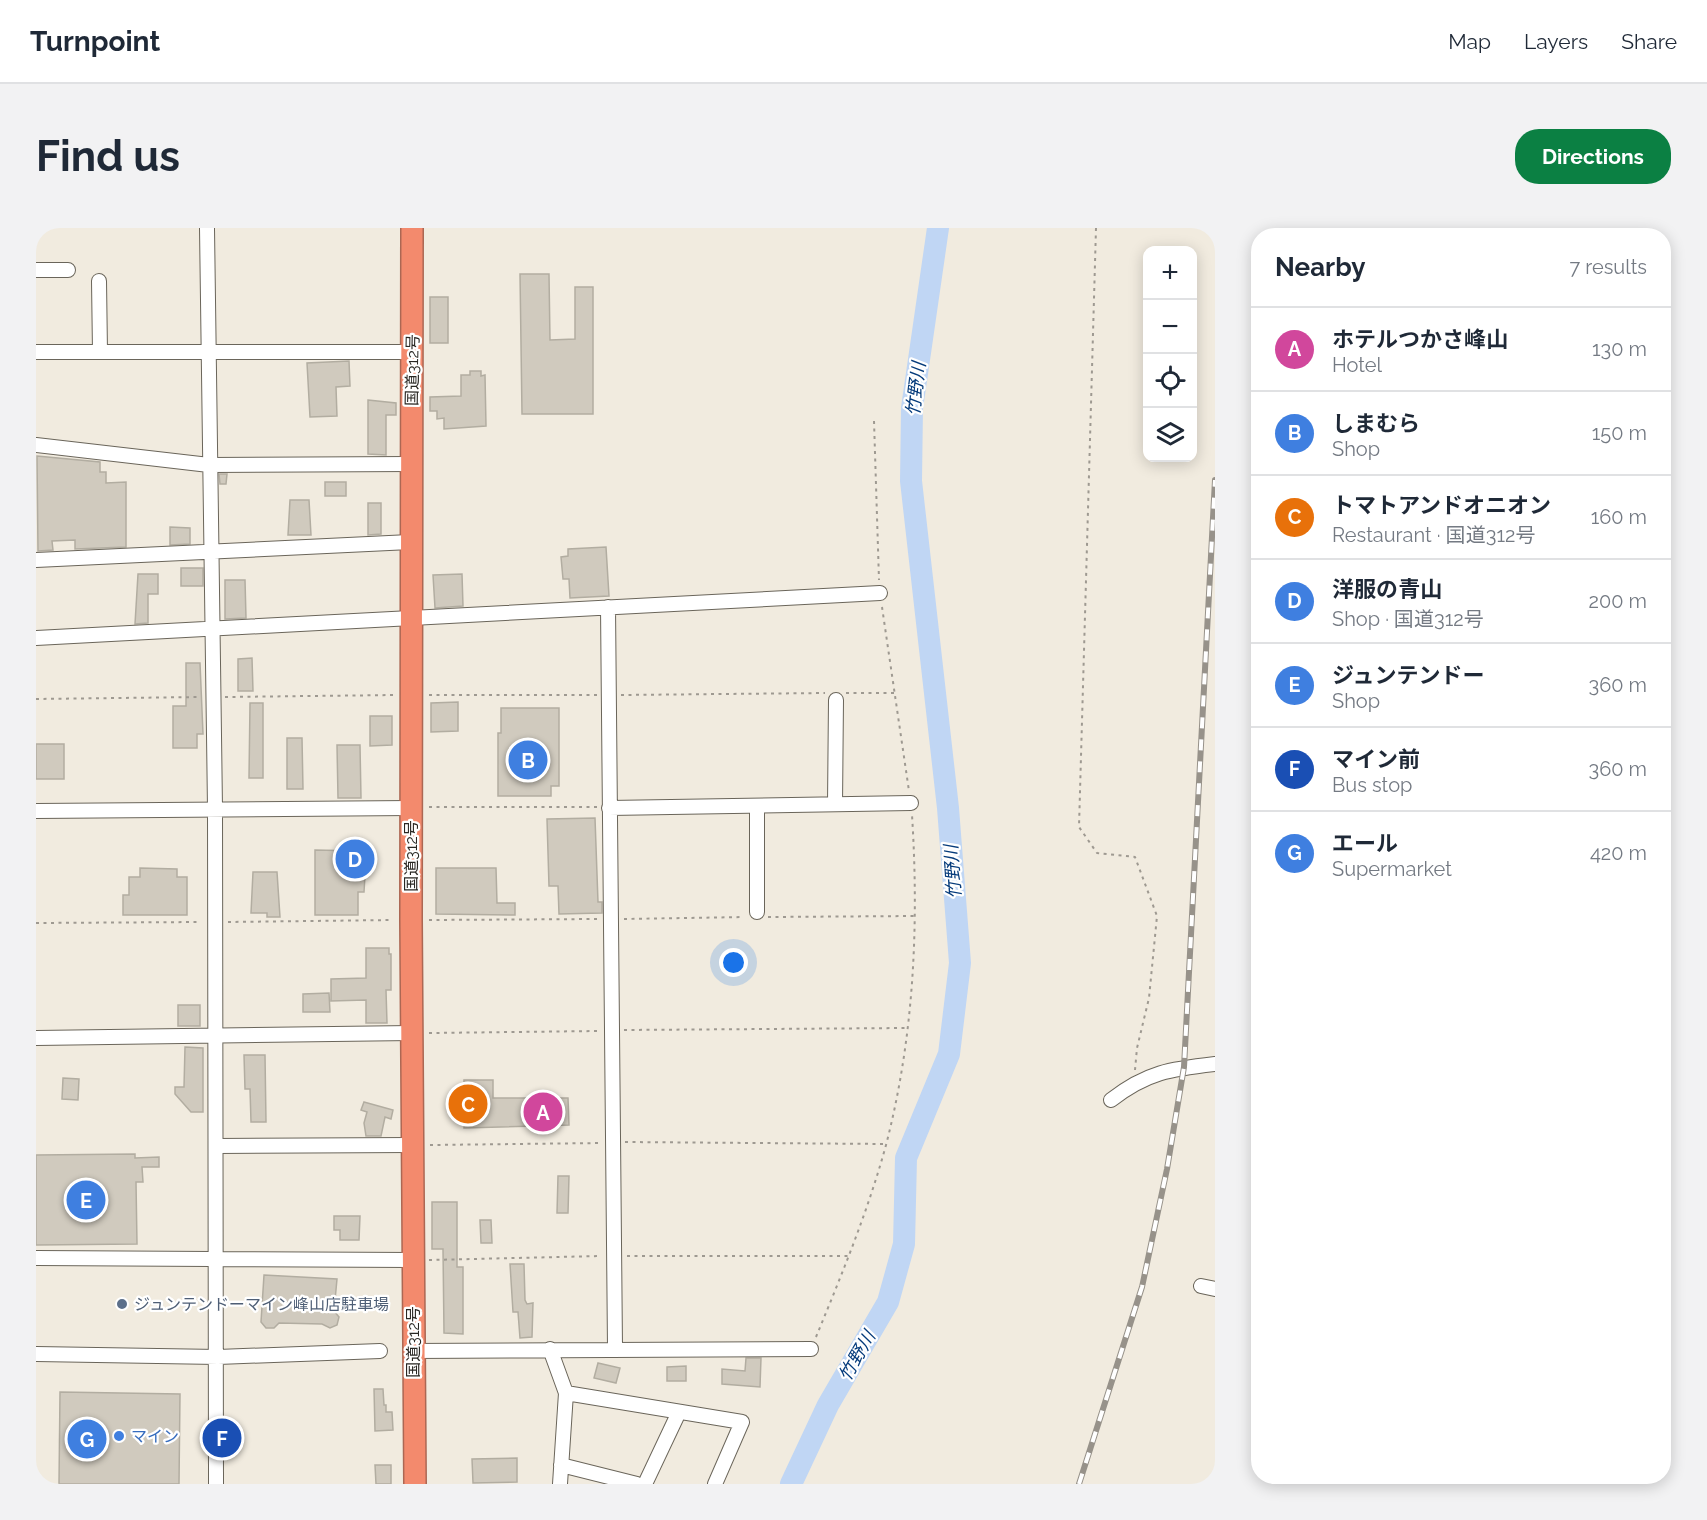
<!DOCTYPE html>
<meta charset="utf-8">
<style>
:root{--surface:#fff;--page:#f2f2f3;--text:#1f2937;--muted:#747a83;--line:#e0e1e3;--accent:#0b8043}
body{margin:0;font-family:Raleway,"Noto Sans JP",sans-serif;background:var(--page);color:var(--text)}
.controls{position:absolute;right:18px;top:18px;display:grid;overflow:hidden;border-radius:12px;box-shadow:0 3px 15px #0003}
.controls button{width:54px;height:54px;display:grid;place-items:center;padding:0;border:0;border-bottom:2px solid var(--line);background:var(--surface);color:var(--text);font:30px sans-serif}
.you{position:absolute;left:698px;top:735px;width:21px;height:21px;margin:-15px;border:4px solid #fff;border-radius:50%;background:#1a73e8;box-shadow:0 0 0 9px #1a73e833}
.badge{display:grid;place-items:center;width:39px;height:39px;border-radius:50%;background:var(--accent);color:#fff;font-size:20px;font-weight:700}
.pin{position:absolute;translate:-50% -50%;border:3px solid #fff;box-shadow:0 2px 6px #0006}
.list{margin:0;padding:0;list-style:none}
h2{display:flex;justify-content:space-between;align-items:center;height:78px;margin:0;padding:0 24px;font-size:26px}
h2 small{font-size:20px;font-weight:400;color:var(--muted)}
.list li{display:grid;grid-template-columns:39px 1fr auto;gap:18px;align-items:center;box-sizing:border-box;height:84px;padding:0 24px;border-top:2px solid var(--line)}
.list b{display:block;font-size:22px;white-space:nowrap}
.list p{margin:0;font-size:20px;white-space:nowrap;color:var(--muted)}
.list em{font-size:20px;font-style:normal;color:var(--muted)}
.icon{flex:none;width:33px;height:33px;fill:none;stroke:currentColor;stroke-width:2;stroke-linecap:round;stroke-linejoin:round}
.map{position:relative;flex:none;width:1179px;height:1256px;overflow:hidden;border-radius:24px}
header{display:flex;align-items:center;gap:36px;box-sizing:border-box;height:84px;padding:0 30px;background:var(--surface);border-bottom:2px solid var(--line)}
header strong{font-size:28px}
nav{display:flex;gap:33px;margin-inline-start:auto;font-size:21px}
.intro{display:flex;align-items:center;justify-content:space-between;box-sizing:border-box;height:144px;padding:0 36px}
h1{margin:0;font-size:42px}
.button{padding:15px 27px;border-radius:24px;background:var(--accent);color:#fff;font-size:21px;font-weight:700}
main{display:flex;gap:36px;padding:0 36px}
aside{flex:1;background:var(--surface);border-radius:24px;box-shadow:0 3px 15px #0003}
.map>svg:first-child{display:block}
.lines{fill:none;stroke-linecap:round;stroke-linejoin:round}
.river{stroke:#c0d6f4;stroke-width:22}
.building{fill:#d0cabe;stroke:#b2ada1;stroke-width:1.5}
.minor-casing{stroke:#6a655a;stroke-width:16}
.highway-casing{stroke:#ac6753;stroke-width:24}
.path{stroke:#9e9991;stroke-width:2;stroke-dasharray:3 4.5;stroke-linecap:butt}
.minor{stroke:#fff;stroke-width:14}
.highway{stroke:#f38a6d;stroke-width:21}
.rail-casing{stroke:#97928a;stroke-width:6}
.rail{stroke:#fff;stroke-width:4;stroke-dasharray:11;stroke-linecap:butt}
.service-dot{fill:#5c6f8a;stroke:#fff;stroke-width:2}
.shop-dot{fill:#3f7fe0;stroke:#fff;stroke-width:2}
.labels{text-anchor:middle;stroke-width:4.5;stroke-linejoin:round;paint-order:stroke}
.street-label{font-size:16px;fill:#292723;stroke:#fff}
.service-label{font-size:16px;fill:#4e5e75;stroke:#fff;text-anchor:start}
.shop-label{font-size:16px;fill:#366cbe;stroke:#fff;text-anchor:start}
.water-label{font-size:18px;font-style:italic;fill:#053b7b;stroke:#fff}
</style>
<header>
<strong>Turnpoint</strong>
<nav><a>Map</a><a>Layers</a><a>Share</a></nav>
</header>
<div class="intro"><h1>Find us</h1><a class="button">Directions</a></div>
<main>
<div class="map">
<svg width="1179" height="1256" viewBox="0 0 1179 1256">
<rect width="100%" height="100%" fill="#f1ebdf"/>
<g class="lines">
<path class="river" d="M755,1256l37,-79 60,-103 16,-58 2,-86 43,-104 11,-91 -12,-155 -37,-327 1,-73 26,-180"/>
</g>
<path class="building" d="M484,46h29l1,66 25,-1v-52h18v127h-71z
M394,69h18v46h-18z
M313,133l1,25 -14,1 1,29 -27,1 -3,-54z
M434,143h11v5l4,-1 1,51 -42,3v-11l-7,1v-8h-7v-14l31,-1v-21h9z
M332,172l28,3v12h-10v40l-18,-1z
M1,228l63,6v10h6v11l20,-1v65l-51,2v-9l-23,1 1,9 -15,1z
M183,246h8l-1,10h-6z
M289,254h21v14h-21z
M254,272h19l2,35h-23z
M332,275h13v31l-13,1z
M134,299l20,1v16l-20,1z
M570,319l3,49 -39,2 -1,-19h-6l-2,-22 7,-1v-7z
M145,340h22v18h-22z
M102,346h20v20h-10v29l-13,1z
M426,346l1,32 -28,2 -2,-33z
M189,352h20l1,38 -21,1z
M216,430l1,33h-15v-32z
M150,435h14l3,71h-6v14h-24v-42h13z
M422,474v29l-27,1v-29z
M214,475h13v75h-14z
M465,480h58v78h-8v10h-53v-63h3z
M334,488h22v29l-22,1z
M251,510h15l1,51h-16z
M0,516h28v35h-28z
M301,517h23l1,53h-23z
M559,590l3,84h4v11l-43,1 -1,-28h-9l-2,-67z
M279,622l43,1v24h7l-1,17h-6v23h-43z
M104,640l37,1v8h10v38h-64v-20h6v-18h11z
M400,640h60l1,35h18v12l-79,-1z
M217,644h24l3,45h-13v-4h-16z
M330,720h23v6h2v36h-5l1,33h-21v-23l-35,1v-22l35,-1z
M293,765l1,19h-27v-18z
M142,777h22v21h-22z
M149,819l18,1v64h-12l-16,-18v-7h9z
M208,827h21l1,67h-15l-1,-33h-5z
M27,850l16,1 -1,21 -16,-1z
M428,852h29v18h75l1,27 -105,3z
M328,874l29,8 -2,9 -6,-2 -4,19h-15l-2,-13 3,-11 -6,-2z
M99,926v4l24,-1v10h-17l1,15h-7l1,62 -101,1v-90z
M522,948h11l-1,37h-11z
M396,974h25v65h6v67l-19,-1 -1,-84h-11z
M298,988h26l-1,24h-19v-10h-6z
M444,992h11l1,23h-11z
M474,1036h14l1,36 2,4 6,-1 -1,34 -12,1 -2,-26h-5z
M228,1047l73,4 -3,32 5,6 -2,8 -7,3 -8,-4 -43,-1 -5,5h-8l-5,-6z
M710,1130h15l-1,29 -38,-3v-15l23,2z
M562,1135l22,5 -4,15 -22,-5z
M650,1138v15h-19v-14z
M338,1161h9l1,16h2v7h6l1,18 -18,1z
M24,1164l120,2 -1,90h-120z
M481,1230v24l-44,1 -1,-24z
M339,1237h16v19h-15z"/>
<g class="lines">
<defs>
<path id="minor" d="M171,0l8,580 1,676
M0,42h32
M63,53l1,71
M0,124h376
M0,217l173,20 202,-1
M0,332l374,-18
M572,379l7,741
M0,410l844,-45
M799,576l1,-104
M721,578v106
M573,580l302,-5
M0,583l375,-3
M0,810l376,-5
M1075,872c36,-28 60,-31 104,-36
M181,918l195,-1
M0,1030l377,2
M1165,1058l14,3
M514,1121l16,44 -6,91
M377,1123l398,-2
M0,1126l182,3 162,-6
M530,1165l176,29 -27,62
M525,1237l76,19
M609,1256l34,-72"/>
<path id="highway" d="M376,0l-1,692 4,564"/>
</defs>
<use href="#minor" class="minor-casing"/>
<use href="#highway" class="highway-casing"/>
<path class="path" d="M1060,0l-17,599 18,26 38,4 22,59 -8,82 -12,50 -2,22
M838,193l5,159
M846,379l27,184
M810,465h48
M393,467h168
M585,467l204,-2
M189,469l171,-2
M0,471l165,-2
M393,579h168
M732,689l147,-1
M588,691l120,-2
M393,692l168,-1
M192,694l165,-2
M0,695l165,-1
M588,802l283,-2
M393,805l169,-2
M589,914l261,2
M394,917l172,-2
M591,1028h223
M393,1032l172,-4
M780,1109c26,-63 52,-126 70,-192 28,-108 33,-220 26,-330"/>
<use href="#minor" class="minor"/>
<use href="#highway" class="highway"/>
<defs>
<path id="rail" d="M1043,1256l63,-197 25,-118 17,-102 31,-587"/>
</defs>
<use href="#rail" class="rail-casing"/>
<use href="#rail" class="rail"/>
</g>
<circle class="service-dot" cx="86" cy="1076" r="6"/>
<circle class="shop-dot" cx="83" cy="1208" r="6"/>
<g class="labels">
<g class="street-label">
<text transform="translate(376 142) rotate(-89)" y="6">国道312号</text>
<text transform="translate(375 628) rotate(-90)" y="6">国道312号</text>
<text transform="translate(377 1114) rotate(-90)" y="6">国道312号</text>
</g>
<g class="service-label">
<text x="98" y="1082">ジュンテンドーマイン峰山店駐車場</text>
</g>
<g class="shop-label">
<text x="95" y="1214">マイン</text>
</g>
<g class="water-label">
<text transform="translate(880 161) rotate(-83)" y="6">竹野川</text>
<text transform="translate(917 644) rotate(-94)" y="6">竹野川</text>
<text transform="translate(821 1128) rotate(-60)" y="6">竹野川</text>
</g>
</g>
</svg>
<div class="controls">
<button>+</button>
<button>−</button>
<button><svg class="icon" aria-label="locate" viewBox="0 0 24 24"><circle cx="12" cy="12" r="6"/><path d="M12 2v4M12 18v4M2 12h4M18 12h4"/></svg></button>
<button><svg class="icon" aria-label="layers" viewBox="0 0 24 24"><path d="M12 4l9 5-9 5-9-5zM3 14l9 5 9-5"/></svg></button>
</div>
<div class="you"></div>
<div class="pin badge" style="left:507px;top:884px;background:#d1479c">A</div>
<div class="pin badge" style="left:492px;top:532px;background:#3f7fe0">B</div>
<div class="pin badge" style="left:432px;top:876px;background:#e8710a">C</div>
<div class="pin badge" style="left:319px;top:631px;background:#3f7fe0">D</div>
<div class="pin badge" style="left:50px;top:972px;background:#3f7fe0">E</div>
<div class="pin badge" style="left:186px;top:1210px;background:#1a4fb4">F</div>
<div class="pin badge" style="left:51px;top:1211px;background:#3f7fe0">G</div>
</div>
<aside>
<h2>Nearby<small>7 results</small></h2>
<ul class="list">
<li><span class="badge" style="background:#d1479c">A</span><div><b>ホテルつかさ峰山</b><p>Hotel</p></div><em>130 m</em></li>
<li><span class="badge" style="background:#3f7fe0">B</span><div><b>しまむら</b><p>Shop</p></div><em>150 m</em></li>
<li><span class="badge" style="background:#e8710a">C</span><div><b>トマトアンドオニオン</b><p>Restaurant · 国道312号</p></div><em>160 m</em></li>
<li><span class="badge" style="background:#3f7fe0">D</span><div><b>洋服の青山</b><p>Shop · 国道312号</p></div><em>200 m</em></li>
<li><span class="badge" style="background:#3f7fe0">E</span><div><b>ジュンテンドー</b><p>Shop</p></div><em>360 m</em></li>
<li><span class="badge" style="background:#1a4fb4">F</span><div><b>マイン前</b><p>Bus stop</p></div><em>360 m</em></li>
<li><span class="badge" style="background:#3f7fe0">G</span><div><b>エール</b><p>Supermarket</p></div><em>420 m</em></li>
</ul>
</aside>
</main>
